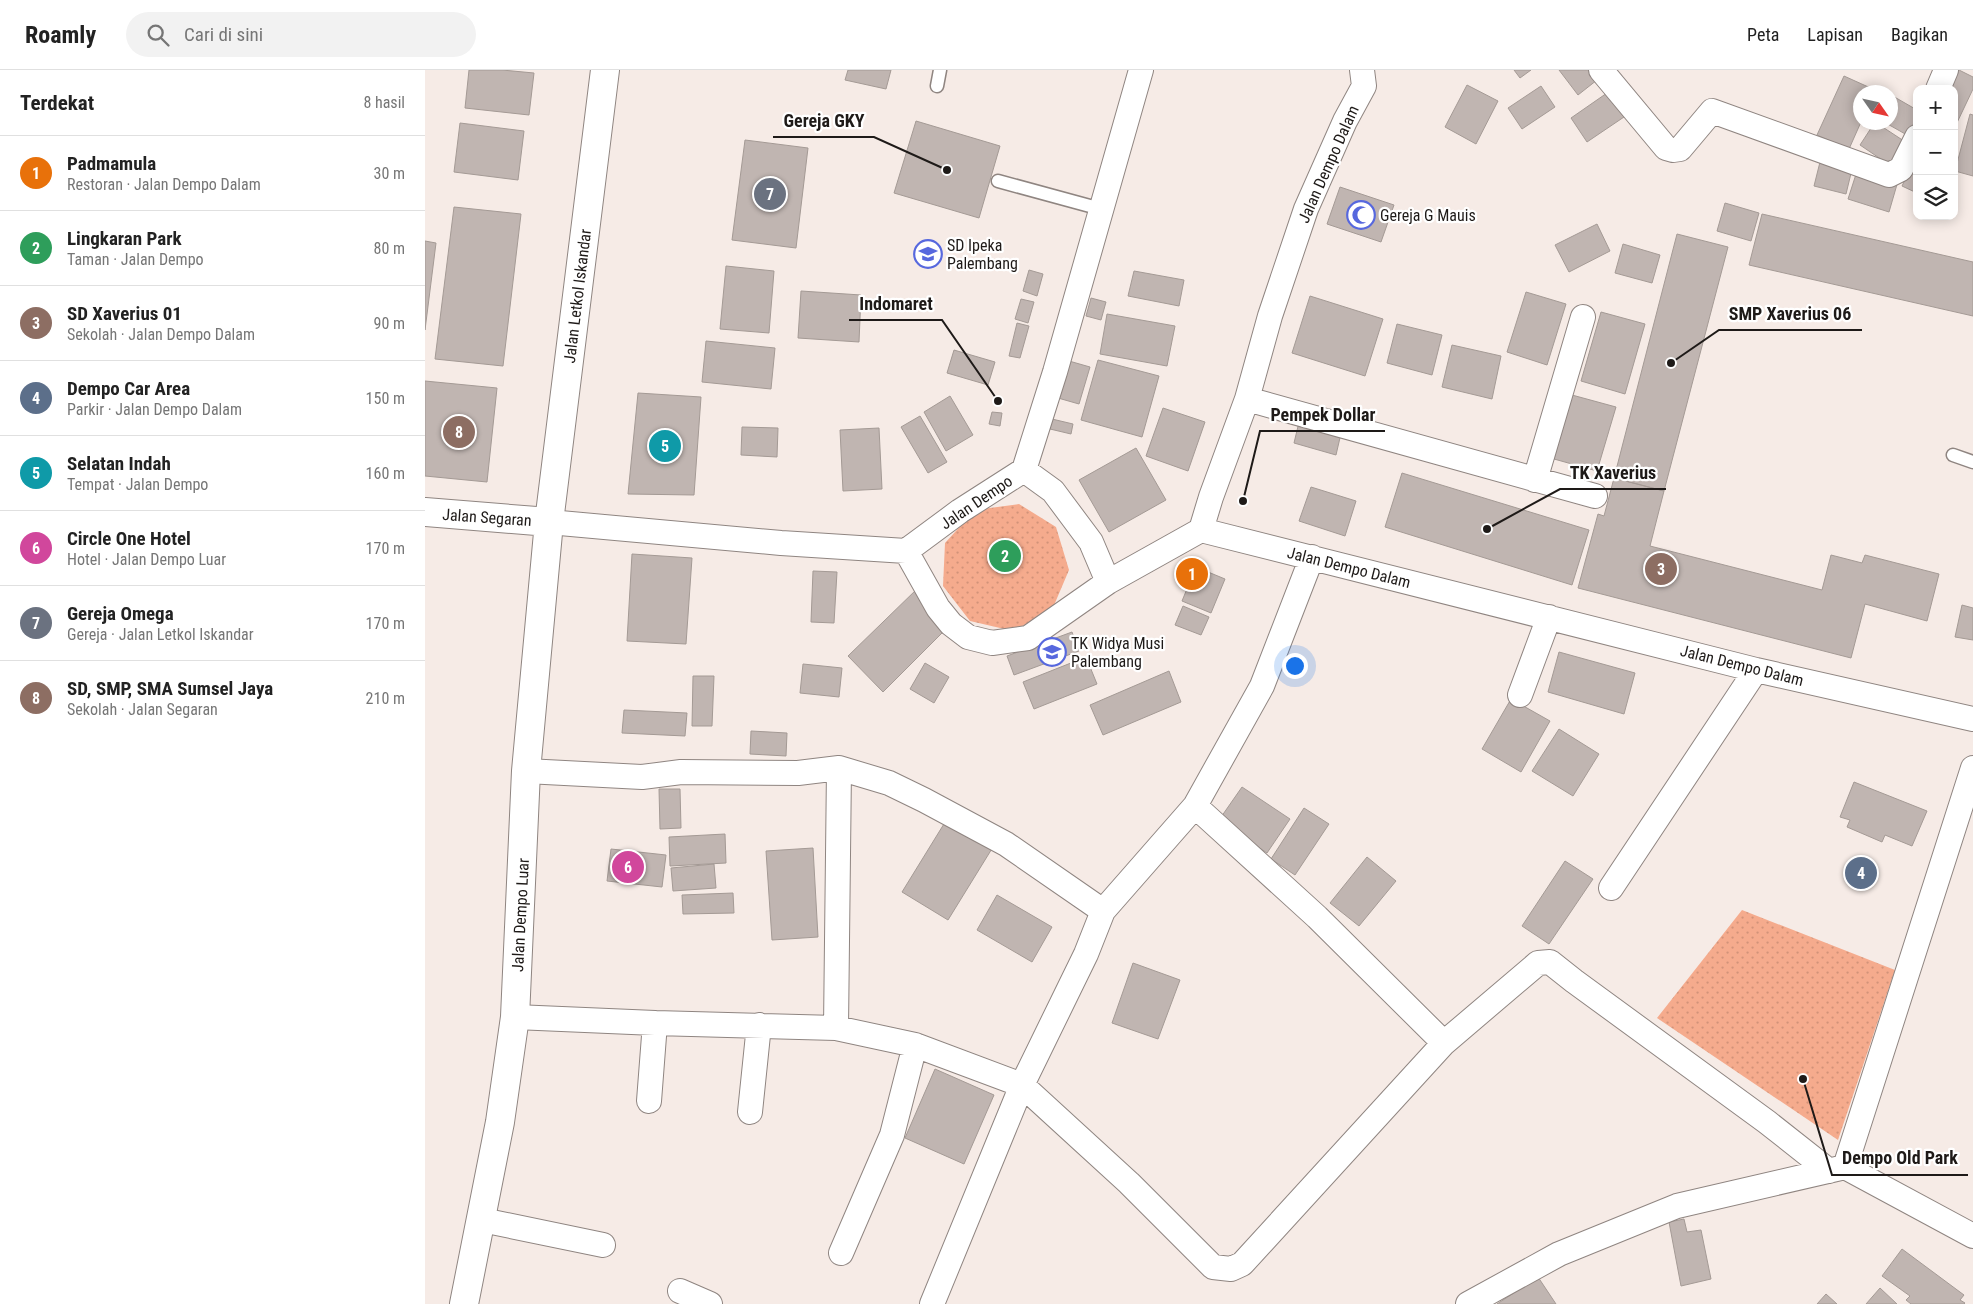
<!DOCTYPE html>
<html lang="id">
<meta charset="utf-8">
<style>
:root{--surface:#fff;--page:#f2f2f2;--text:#222;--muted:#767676;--line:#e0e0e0;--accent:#5768de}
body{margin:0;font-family:"Roboto Condensed",sans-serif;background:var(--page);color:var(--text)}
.controls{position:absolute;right:15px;top:15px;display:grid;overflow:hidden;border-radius:10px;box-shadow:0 2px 12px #0003}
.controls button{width:45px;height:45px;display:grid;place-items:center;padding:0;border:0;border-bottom:1px solid var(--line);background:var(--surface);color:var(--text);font:25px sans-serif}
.compass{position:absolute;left:1428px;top:15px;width:45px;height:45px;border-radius:50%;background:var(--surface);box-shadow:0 2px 12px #0003;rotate:124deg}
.you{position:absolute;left:869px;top:595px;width:18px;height:18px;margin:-12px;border:4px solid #fff;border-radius:50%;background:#1a73e8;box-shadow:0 0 0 8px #1a73e833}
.badge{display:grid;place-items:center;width:32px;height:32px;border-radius:50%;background:var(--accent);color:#fff;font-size:16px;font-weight:700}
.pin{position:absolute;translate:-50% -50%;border:2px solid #fff;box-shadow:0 1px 5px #0006}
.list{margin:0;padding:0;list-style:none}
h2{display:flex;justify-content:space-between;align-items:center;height:65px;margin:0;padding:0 20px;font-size:21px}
h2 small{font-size:16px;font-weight:400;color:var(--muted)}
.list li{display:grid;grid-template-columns:32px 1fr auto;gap:15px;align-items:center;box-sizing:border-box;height:75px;padding:0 20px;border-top:1px solid var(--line)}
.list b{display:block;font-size:19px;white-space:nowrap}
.list p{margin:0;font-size:16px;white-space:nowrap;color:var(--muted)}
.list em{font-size:16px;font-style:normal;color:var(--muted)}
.icon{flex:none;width:28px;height:28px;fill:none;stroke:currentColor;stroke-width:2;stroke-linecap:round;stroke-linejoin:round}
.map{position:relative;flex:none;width:1548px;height:1234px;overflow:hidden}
header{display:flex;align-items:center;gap:30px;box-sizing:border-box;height:70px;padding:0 25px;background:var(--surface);border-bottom:1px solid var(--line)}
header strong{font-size:24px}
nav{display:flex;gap:28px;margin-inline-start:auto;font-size:18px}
.search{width:350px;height:45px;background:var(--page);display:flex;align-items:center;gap:12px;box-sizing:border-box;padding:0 18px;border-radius:28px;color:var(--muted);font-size:19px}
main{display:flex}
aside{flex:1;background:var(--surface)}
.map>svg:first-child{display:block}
.park{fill:url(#park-dots)}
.building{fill:#c0b5b1;stroke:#a49a95}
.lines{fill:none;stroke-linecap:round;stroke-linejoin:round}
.lane-casing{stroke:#8f8581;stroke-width:15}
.street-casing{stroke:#8f8581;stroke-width:26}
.secondary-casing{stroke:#8f8581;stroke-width:30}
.lane{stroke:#fff;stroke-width:12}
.street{stroke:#fff;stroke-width:24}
.secondary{stroke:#fff;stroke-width:28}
.labels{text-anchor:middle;stroke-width:4.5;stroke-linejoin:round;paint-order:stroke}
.street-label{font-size:16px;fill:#1e1a18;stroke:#fff}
.poi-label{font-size:16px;fill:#1e1a18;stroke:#fff;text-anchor:start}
.leader{fill:none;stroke:#1e1a18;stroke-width:2}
.callout-dot{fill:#1e1a18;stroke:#fff;stroke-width:2}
.callout-label{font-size:18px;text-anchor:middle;font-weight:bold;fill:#1e1a18;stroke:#fff;stroke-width:4.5;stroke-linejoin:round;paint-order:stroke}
</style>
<header>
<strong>Roamly</strong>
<div class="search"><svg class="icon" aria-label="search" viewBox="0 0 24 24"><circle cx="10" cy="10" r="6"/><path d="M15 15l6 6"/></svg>Cari di sini</div>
<nav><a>Peta</a><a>Lapisan</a><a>Bagikan</a></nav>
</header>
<main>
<aside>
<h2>Terdekat<small>8 hasil</small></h2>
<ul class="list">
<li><span class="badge" style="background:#e8710a">1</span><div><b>Padmamula</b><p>Restoran · Jalan Dempo Dalam</p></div><em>30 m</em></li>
<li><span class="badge" style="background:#2e9e5b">2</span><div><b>Lingkaran Park</b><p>Taman · Jalan Dempo</p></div><em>80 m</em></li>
<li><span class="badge" style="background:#8d6e63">3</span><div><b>SD Xaverius 01</b><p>Sekolah · Jalan Dempo Dalam</p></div><em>90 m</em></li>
<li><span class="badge" style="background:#5c6f8a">4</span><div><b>Dempo Car Area</b><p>Parkir · Jalan Dempo Dalam</p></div><em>150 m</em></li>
<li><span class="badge" style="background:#0f9aa8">5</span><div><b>Selatan Indah</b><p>Tempat · Jalan Dempo</p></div><em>160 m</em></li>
<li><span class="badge" style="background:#d1479c">6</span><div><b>Circle One Hotel</b><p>Hotel · Jalan Dempo Luar</p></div><em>170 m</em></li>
<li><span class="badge" style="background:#6b7280">7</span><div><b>Gereja Omega</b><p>Gereja · Jalan Letkol Iskandar</p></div><em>170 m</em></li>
<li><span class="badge" style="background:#8d6e63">8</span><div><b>SD, SMP, SMA Sumsel Jaya</b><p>Sekolah · Jalan Segaran</p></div><em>210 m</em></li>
</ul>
</aside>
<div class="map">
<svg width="1548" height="1234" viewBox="0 0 1548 1234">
<defs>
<pattern id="park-dots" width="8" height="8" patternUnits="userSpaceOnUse" patternTransform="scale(1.25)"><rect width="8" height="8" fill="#f5ab8d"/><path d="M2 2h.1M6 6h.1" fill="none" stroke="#d29379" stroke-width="1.8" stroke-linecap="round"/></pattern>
</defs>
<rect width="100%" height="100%" fill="#f6ebe6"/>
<path class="park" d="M594,434l37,23 13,43 -17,40 -39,21 -43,-10 -27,-35 2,-43 30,-33z
M1317,840l153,60 -57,170 -181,-122z"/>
<path class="building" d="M44,0h33l32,3 -5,42 -64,-7z
M423,0h43l-5,19 -41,-9z
M1089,0h17l-11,8z
M1134,0h30l8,10 -19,15z
M1529,0h5l14,7v12l-19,40v-40h-9z
M1419,6l31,14 -1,2h-13v30l-12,27 -32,-14z
M1042,15l31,16 -22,43 -31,-17z
M1116,16l14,21 -33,22 -14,-21z
M1182,23l17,24 -37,25 -16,-24z
M1466,25l26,15v8l-10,17 -23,-13h7z
M1545,44l3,1v61l-18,-5z
M491,51l84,25 -21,72 -85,-25z
M1450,52l32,21 -16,23 -31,-21z
M35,53l64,8 -6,49 -64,-8z
M320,70l63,8 -12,100 -64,-8z
M1492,85v38l-15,-7z
M1396,88l32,7 -7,29 -32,-8z
M1433,98l40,13 -9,31 -41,-13z
M915,117l54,18 -13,37 -54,-18z
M1300,133l34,10 -8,28 -34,-10z
M29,137l67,7 -18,152 -68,-7z
M1337,144l211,48v54l-224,-51z
M1172,154l13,27 -41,21 -14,-27z
M1252,164l51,13 -64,244 -50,-13z
M0,171l11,2 -11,87z
M1198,174l37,11 -8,28 -37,-10z
M301,196l48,5 -5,62 -49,-4z
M604,200l14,4 -6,22 -14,-5z
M709,201l50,9 -5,26 -51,-10z
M376,221l60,4 -2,47 -61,-4z
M1101,222l40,12 -19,61 -40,-13z
M885,226l73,23 -18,57 -73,-23z
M666,228l15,4 -5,18 -15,-4z
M596,229l13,3 -6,21 -13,-4z
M1176,242l44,12 -20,70 -44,-13z
M682,244l68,12 -8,40 -67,-12z
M592,253l12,3 -9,32 -11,-2z
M972,254l45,11 -10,40 -45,-12z
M281,271l69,7 -4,41 -69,-7z
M1027,275l49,11 -9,43 -50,-12z
M529,280l41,12 -7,23 -41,-12z
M673,290l61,16 -17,61 -61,-17z
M644,291l21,6 -11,37 -21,-6z
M0,311l72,7 -10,94 -62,-6z
M213,323l63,4 -7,98 -66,-1z
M1147,325l44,12 -19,64 -43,-12z
M525,326l23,39 -27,16 -22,-39z
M738,338l42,14 -17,49 -42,-15z
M567,342l10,1 -2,13 -11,-2z
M495,346l27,46 -19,11 -27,-46z
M875,348l42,11 -6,26 -42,-12z
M627,349l21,5 -2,10 -21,-5z
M317,357l36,1 -1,29 -36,-2z
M454,358l3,61 -39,2 -3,-61z
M711,378l30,52 -57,32 -30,-52z
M977,403l187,57 -17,55 -187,-58z
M1189,408l50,13 -14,55 172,44 9,-35 31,8 3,-8 74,19 -12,47 -62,-17 -14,54 -273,-70 20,-74 6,2z
M886,417l45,14 -11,35 -46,-15z
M207,484l60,4 -6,86 -59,-3z
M771,497l29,12 -14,34 -29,-12z
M388,501l24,1 -3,51 -23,-1z
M493,518l27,42 -62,62 -35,-36z
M1537,535l11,3v32l-18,-3z
M758,536l26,11 -8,18 -26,-10z
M647,562l7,19 -65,24 -7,-19z
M1134,582l76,21 -11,41 -76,-22z
M661,587l11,27 -63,25 -11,-27z
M500,593l24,14 -15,26 -24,-14z
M378,594l39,4 -3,29 -39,-4z
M744,601l12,31 -78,33 -13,-30z
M268,606h21l-2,50h-20z
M1086,629l39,22 -29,51 -39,-23z
M199,640l63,3 -2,23 -63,-3z
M1134,659l40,25 -26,42 -41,-25z
M326,661l36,2 -1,23 -36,-2z
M1429,712l73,29 -15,35 -27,-11 -3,7 -35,-15 3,-7 -10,-3z
M817,717l48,32 -23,34 -48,-33z
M234,719h21l1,39 -21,1z
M879,738l25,16 -34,51 -24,-16z
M522,749l46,28 -45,73 -46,-28z
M300,764l1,29 -56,3 -1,-29z
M388,778l5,89 -46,3 -6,-89z
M186,779l55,6 -4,32 -55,-6z
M942,787l29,24 -37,45 -29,-23z
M1140,791l28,18 -44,65 -27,-18z
M289,794l2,24 -43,3 -2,-23z
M308,823l1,20 -51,1 -1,-19z
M572,825l55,32 -20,35 -55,-32z
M708,893l47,17 -22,59 -46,-16z
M510,999l59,26 -30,69 -59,-26z
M1259,1149l3,13 14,-2 10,49 -30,7 -12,-64z
M1477,1179l62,46 -4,5 5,3 -1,1h-53l-5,-4 4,-4 -28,-20z
M1113,1207l18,27h-59z
M1455,1218l17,16h-31z
M1401,1224l11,10h-20z"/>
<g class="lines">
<defs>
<path id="lane" d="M512,16l3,-16
M573,111l103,28
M1528,385l20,7"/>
<path id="street" d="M1176,0l65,78 7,2 7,-1 32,-38 177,64 12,-6 16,-32
M1513,19l8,-19
M822,329l348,97
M599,400l29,21 38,51 17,40
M1110,410l48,-163
M124,452l232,21 125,8 54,-40 64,-41 31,-98 86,-302
M776,460l555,140 217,49
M776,460l10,-33 36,-98 23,-83 36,-107 39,-88 19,-35 -2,-16
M481,481l32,57 13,16 17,13 24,6 36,-5 80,-56 93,-52
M1095,625l29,-78
M101,701l116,6 39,-5 117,1 41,-5 50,15 35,17 82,44 97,67
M770,736l122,111 127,126 94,-80 12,-1 24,19 193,141 62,49
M1186,818l145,-218
M90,947l140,6 181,5 79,17 107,40 107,98 84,84 18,2 11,-5 202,-221
M411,958l3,-260
M224,1031l6,-78
M325,1042l9,-87
M1420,1097l128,69
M57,1150l121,25
M416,1183l51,-118 23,-90
M255,1221l30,13
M507,1234l90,-219 64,-131 17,-43 92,-105 67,-120 50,-129
M1043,1234l91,-50 118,-48 168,-39 128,-399"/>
<path id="secondary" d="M0,442l124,10
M39,1234l36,-182 15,-105 11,-246 23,-249 56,-452"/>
</defs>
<use href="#lane" class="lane-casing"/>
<use href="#street" class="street-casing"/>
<use href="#secondary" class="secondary-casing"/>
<use href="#lane" class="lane"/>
<use href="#street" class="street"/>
<use href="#secondary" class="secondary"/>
</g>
<defs>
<symbol id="mosque-ring" viewBox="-11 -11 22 22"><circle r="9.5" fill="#fff" stroke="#5768de" stroke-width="1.5"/><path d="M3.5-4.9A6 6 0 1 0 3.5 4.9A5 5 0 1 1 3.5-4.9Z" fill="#5768de"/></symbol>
<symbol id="school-ring" viewBox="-11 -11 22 22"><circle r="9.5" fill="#fff" stroke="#5768de" stroke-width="1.5"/><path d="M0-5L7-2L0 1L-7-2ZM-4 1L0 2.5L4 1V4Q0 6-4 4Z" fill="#5768de"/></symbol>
</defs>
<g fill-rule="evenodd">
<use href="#mosque-ring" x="920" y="129" width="32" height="32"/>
<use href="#school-ring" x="487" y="168" width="32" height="32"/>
<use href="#school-ring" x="611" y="566" width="32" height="32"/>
</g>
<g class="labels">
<g class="street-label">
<text transform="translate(903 94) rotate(-66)" y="6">Jalan Dempo Dalam</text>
<text transform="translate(152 226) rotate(-83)" y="6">Jalan Letkol Iskandar</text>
<text transform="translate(551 432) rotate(-34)" y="6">Jalan Dempo</text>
<text transform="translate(62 447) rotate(4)" y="6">Jalan Segaran</text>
<text transform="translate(924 497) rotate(14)" y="6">Jalan Dempo Dalam</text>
<text transform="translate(1317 595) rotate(14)" y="6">Jalan Dempo Dalam</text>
<text transform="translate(95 845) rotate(-87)" y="6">Jalan Dempo Luar</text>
</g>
<g class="poi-label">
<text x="955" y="151">Gereja G Mauis</text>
<text x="522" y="181">SD Ipeka<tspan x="522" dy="18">Palembang</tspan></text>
<text x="646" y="579">TK Widya Musi<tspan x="646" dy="18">Palembang</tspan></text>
</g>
</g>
<path class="leader" d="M522 100L449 67H348M573 331L517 250H424M1246 293L1294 260H1437M818 431L835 361H960M1062 459L1135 419H1241M1378 1009L1407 1105H1543"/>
<g class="callout-dot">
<circle cx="522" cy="100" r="5"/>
<circle cx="573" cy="331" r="5"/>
<circle cx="1246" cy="293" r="5"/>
<circle cx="818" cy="431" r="5"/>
<circle cx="1062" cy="459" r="5"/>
<circle cx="1378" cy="1009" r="5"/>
</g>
<g class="callout-label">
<text x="399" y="57">Gereja GKY</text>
<text x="471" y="240">Indomaret</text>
<text x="1365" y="250">SMP Xaverius 06</text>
<text x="898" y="351">Pempek Dollar</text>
<text x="1188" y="409">TK Xaverius</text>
<text x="1475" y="1094">Dempo Old Park</text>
</g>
</svg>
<div class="controls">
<button>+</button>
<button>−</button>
<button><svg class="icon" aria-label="layers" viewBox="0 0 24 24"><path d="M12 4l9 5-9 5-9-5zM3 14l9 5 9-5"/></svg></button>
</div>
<svg class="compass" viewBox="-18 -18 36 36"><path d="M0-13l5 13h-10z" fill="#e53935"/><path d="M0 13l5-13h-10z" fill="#767676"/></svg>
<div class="you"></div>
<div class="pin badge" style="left:767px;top:504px;background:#e8710a">1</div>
<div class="pin badge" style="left:580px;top:486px;background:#2e9e5b">2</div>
<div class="pin badge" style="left:1236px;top:499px;background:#8d6e63">3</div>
<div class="pin badge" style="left:1436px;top:803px;background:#5c6f8a">4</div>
<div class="pin badge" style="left:240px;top:376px;background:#0f9aa8">5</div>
<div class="pin badge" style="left:203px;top:797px;background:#d1479c">6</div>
<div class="pin badge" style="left:345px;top:124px;background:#6b7280">7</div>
<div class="pin badge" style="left:34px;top:362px;background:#8d6e63">8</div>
</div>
</main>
